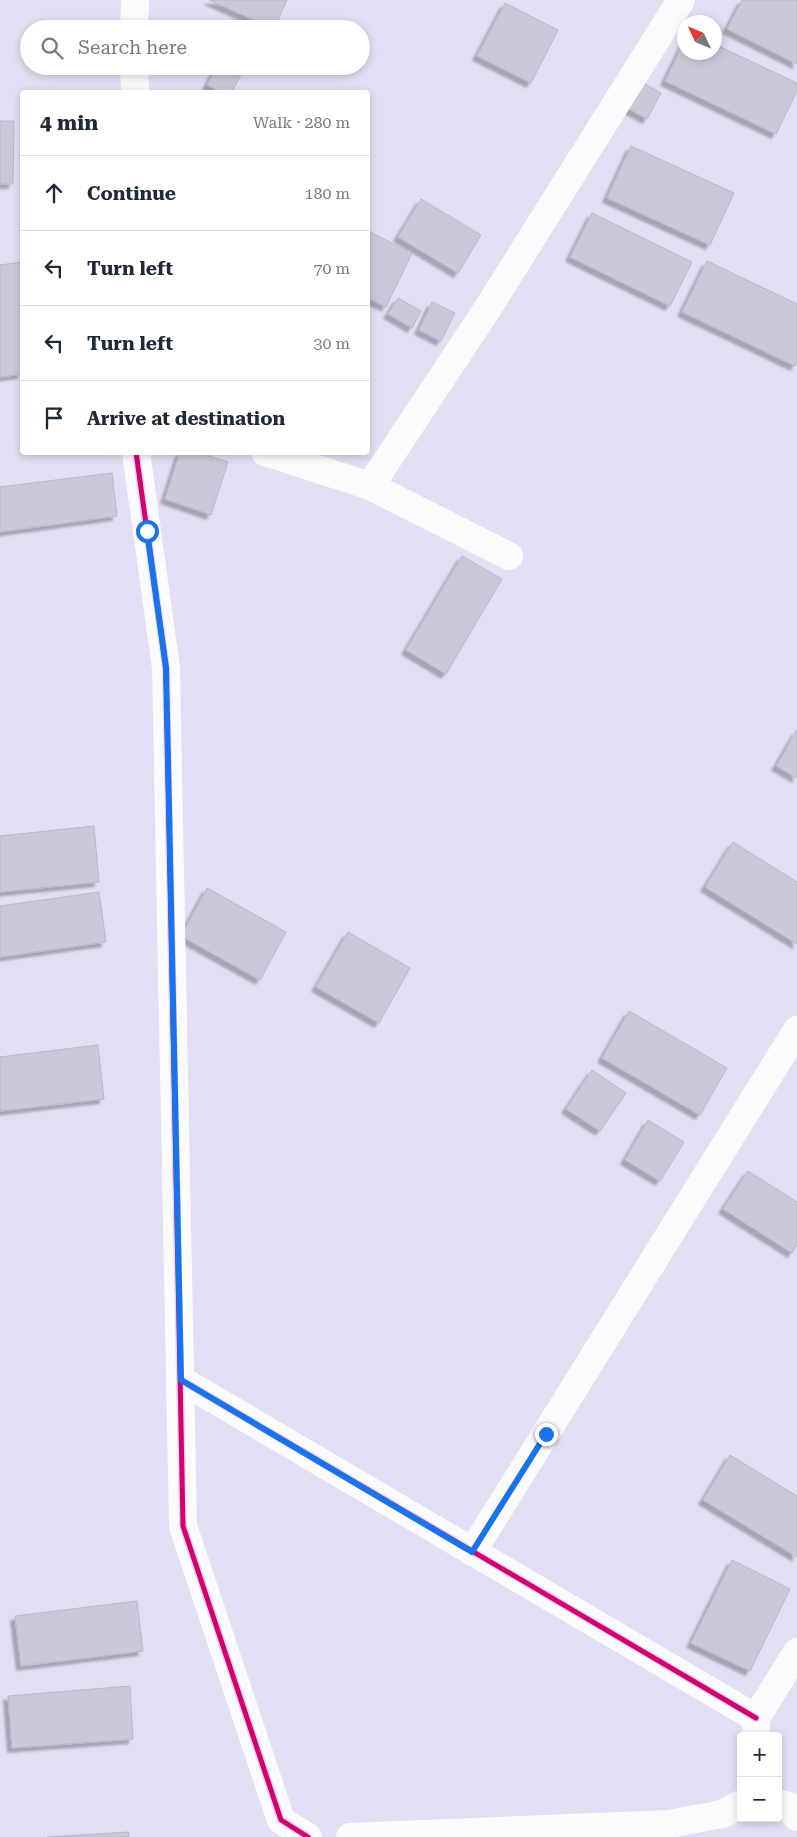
<!DOCTYPE html>
<meta charset="utf-8">
<style>
:root{--surface:#fff;--page:#f6f6f7;--text:#1f2937;--muted:#747a83;--line:#e0e1e3}
body{margin:0;font-family:"Roboto Serif",serif;background:var(--page);color:var(--text)}
.controls{position:absolute;right:15px;bottom:15px;display:grid;overflow:hidden;border-radius:5px;box-shadow:0 2px 8px #0003}
.controls button{width:45px;height:45px;display:grid;place-items:center;padding:0;border:0;border-bottom:1px solid var(--line);background:var(--surface);color:var(--text);font:25px sans-serif}
.compass{position:absolute;left:677px;top:15px;width:45px;height:45px;border-radius:50%;background:var(--surface);box-shadow:0 2px 8px #0003;rotate:314deg}
.stop{position:absolute;width:15px;height:15px;margin:-11px;border:4px solid #1a73e8;border-radius:50%;background:#fff}
.stop.end{background:#1a73e8;border-color:#fff;box-shadow:0 1px 5px #0008}
.list{margin:0;padding:0;list-style:none}
h2{display:flex;justify-content:space-between;align-items:center;height:65px;margin:0;padding:0 20px;font-size:21px}
h2 small{font-size:16px;font-weight:400;color:var(--muted)}
.list li{display:grid;grid-template-columns:32px 1fr auto;gap:15px;align-items:center;box-sizing:border-box;height:75px;padding:0 20px;border-top:1px solid var(--line)}
.list b{display:block;font-size:19px;white-space:nowrap}
.list em{font-size:16px;font-style:normal;color:var(--muted)}
.icon{flex:none;width:28px;height:28px;fill:none;stroke:currentColor;stroke-width:2;stroke-linecap:round;stroke-linejoin:round}
.map{position:relative;flex:none;width:797px;height:1837px;overflow:hidden}
.search{position:absolute;background:var(--surface);box-shadow:0 2px 8px #0003;left:20px;top:20px;width:350px;height:55px;display:flex;align-items:center;gap:12px;box-sizing:border-box;padding:0 18px;border-radius:28px;color:var(--muted);font-size:19px}
.panel{position:absolute;background:var(--surface);box-shadow:0 2px 8px #0003;left:20px;top:90px;width:350px;height:365px;border-radius:5px}
.map>svg:first-child{display:block}
.building{fill:#c9c9d9;stroke:#b9b8c8;filter:url(#shadow)}
.lines{fill:none;stroke-linecap:round;stroke-linejoin:round}
.minor{stroke:#fbfafd;stroke-width:28}
.cycleway-casing{stroke:#ded6fb;stroke-width:8}
.cycleway{stroke:#d6006c;stroke-width:5}
.route{stroke:#1a73e8;stroke-width:6}
</style>
<div class="map">
<svg width="797" height="1837" viewBox="0 0 797 1837">
<defs>
<filter id="shadow"><feDropShadow dx="-4.5" dy="4.5" stdDeviation="1" flood-color="#0004"/></filter>
</defs>
<rect width="100%" height="100%" fill="#e3def3"/>
<path class="building" d="M209,0h78l-13,29z
M742,0h55v64l-70,-35z
M505,3l53,27 -27,53 -54,-27z
M684,42v10h30v-8l83,39v8l-21,43 -111,-53z
M217,66h28l-13,26h-11l-14,-7z
M643,83l18,10 -14,26 -18,-10z
M0,121h14l-1,63h-13z
M631,146l103,47 -24,52 -103,-47z
M421,199l60,36 -23,38 -60,-36z
M592,213l100,49 -22,44 -100,-49z
M368,231l44,22 -26,54 -18,-9z
M707,261l90,43v57l-2,5 -113,-54z
M22,262v112l-22,3v-112z
M398,298l23,13 -9,17 -24,-14z
M432,302l23,11 -14,28 -22,-11z
M180,452h17l31,10 -17,53 -46,-16z
M112,473l5,43 -117,16v-45z
M462,556l40,23 -56,95 -40,-24z
M797,730v48l-21,-12z
M94,826l5,56 -99,10v-56z
M733,842l64,40v62l-92,-57z
M207,888l79,44 -26,48 -79,-44z
M99,892l7,50 -106,15v-51z
M348,932l62,36 -31,55 -63,-36z
M629,1011l98,57 -27,47 -98,-57z
M98,1045l6,54 -104,12v-54z
M592,1070l34,23 -26,38 -34,-22z
M648,1120l36,22 -24,39 -35,-21z
M748,1171l49,31v43l-5,8 -69,-44z
M730,1455l67,41v61l-94,-57z
M732,1560l58,29 -40,82 -59,-28z
M137,1601l6,50 -122,15 -6,-50z
M130,1686l3,53 -121,9 -4,-52z
M129,1832v5h-82z"/>
<g class="lines">
<path class="minor" d="M134,29l1,-29
M134,66l1,26
M136,452l30,216 17,858 98,294 27,17
M265,452l105,34 139,70
M370,486l116,-175 195,-311
M181,1380l575,338
M472,1552l325,-522
M756,1736v-18l41,-66
M778,1803l11,3 8,11
M350,1837l319,-13 53,-10 19,-10"/>
<defs>
<path id="cycleway" d="M136,452l30,216 17,858 98,294 27,17
M181,1380l575,338"/>
</defs>
<use href="#cycleway" class="cycleway-casing"/>
<use href="#cycleway" class="cycleway"/>
</g>
<g class="lines">
<path class="route" d="M147,531l19,137 15,712 291,172 74,-118"/>
</g>
</svg>
<div class="controls">
<button>+</button>
<button>−</button>
</div>
<svg class="compass" viewBox="-18 -18 36 36"><path d="M0-13l5 13h-10z" fill="#e53935"/><path d="M0 13l5-13h-10z" fill="#747a83"/></svg>
<div class="stop" style="left:147px;top:531px"></div>
<div class="stop end" style="left:546px;top:1434px"></div>
<div class="search"><svg class="icon" aria-label="search" viewBox="0 0 24 24"><circle cx="10" cy="10" r="6"/><path d="M15 15l6 6"/></svg>Search here</div>
<section class="panel">
<h2>4 min<small>Walk · 280 m</small></h2>
<ul class="list">
<li><svg class="icon" aria-label="ahead" viewBox="0 0 24 24"><path d="M12 20V5M6 11l6-6 6 6"/></svg><div><b>Continue</b></div><em>180 m</em></li>
<li><svg class="icon" aria-label="left" viewBox="0 0 24 24"><path d="M17 20v-9H6M10 6l-5 5 5 5"/></svg><div><b>Turn left</b></div><em>70 m</em></li>
<li><svg class="icon" aria-label="left" viewBox="0 0 24 24"><path d="M17 20v-9H6M10 6l-5 5 5 5"/></svg><div><b>Turn left</b></div><em>30 m</em></li>
<li><svg class="icon" aria-label="arrive" viewBox="0 0 24 24"><path d="M6 21V4h12l-3 4 3 4H6"/></svg><div><b>Arrive at destination</b></div></li>
</ul>
</section>
</div>
